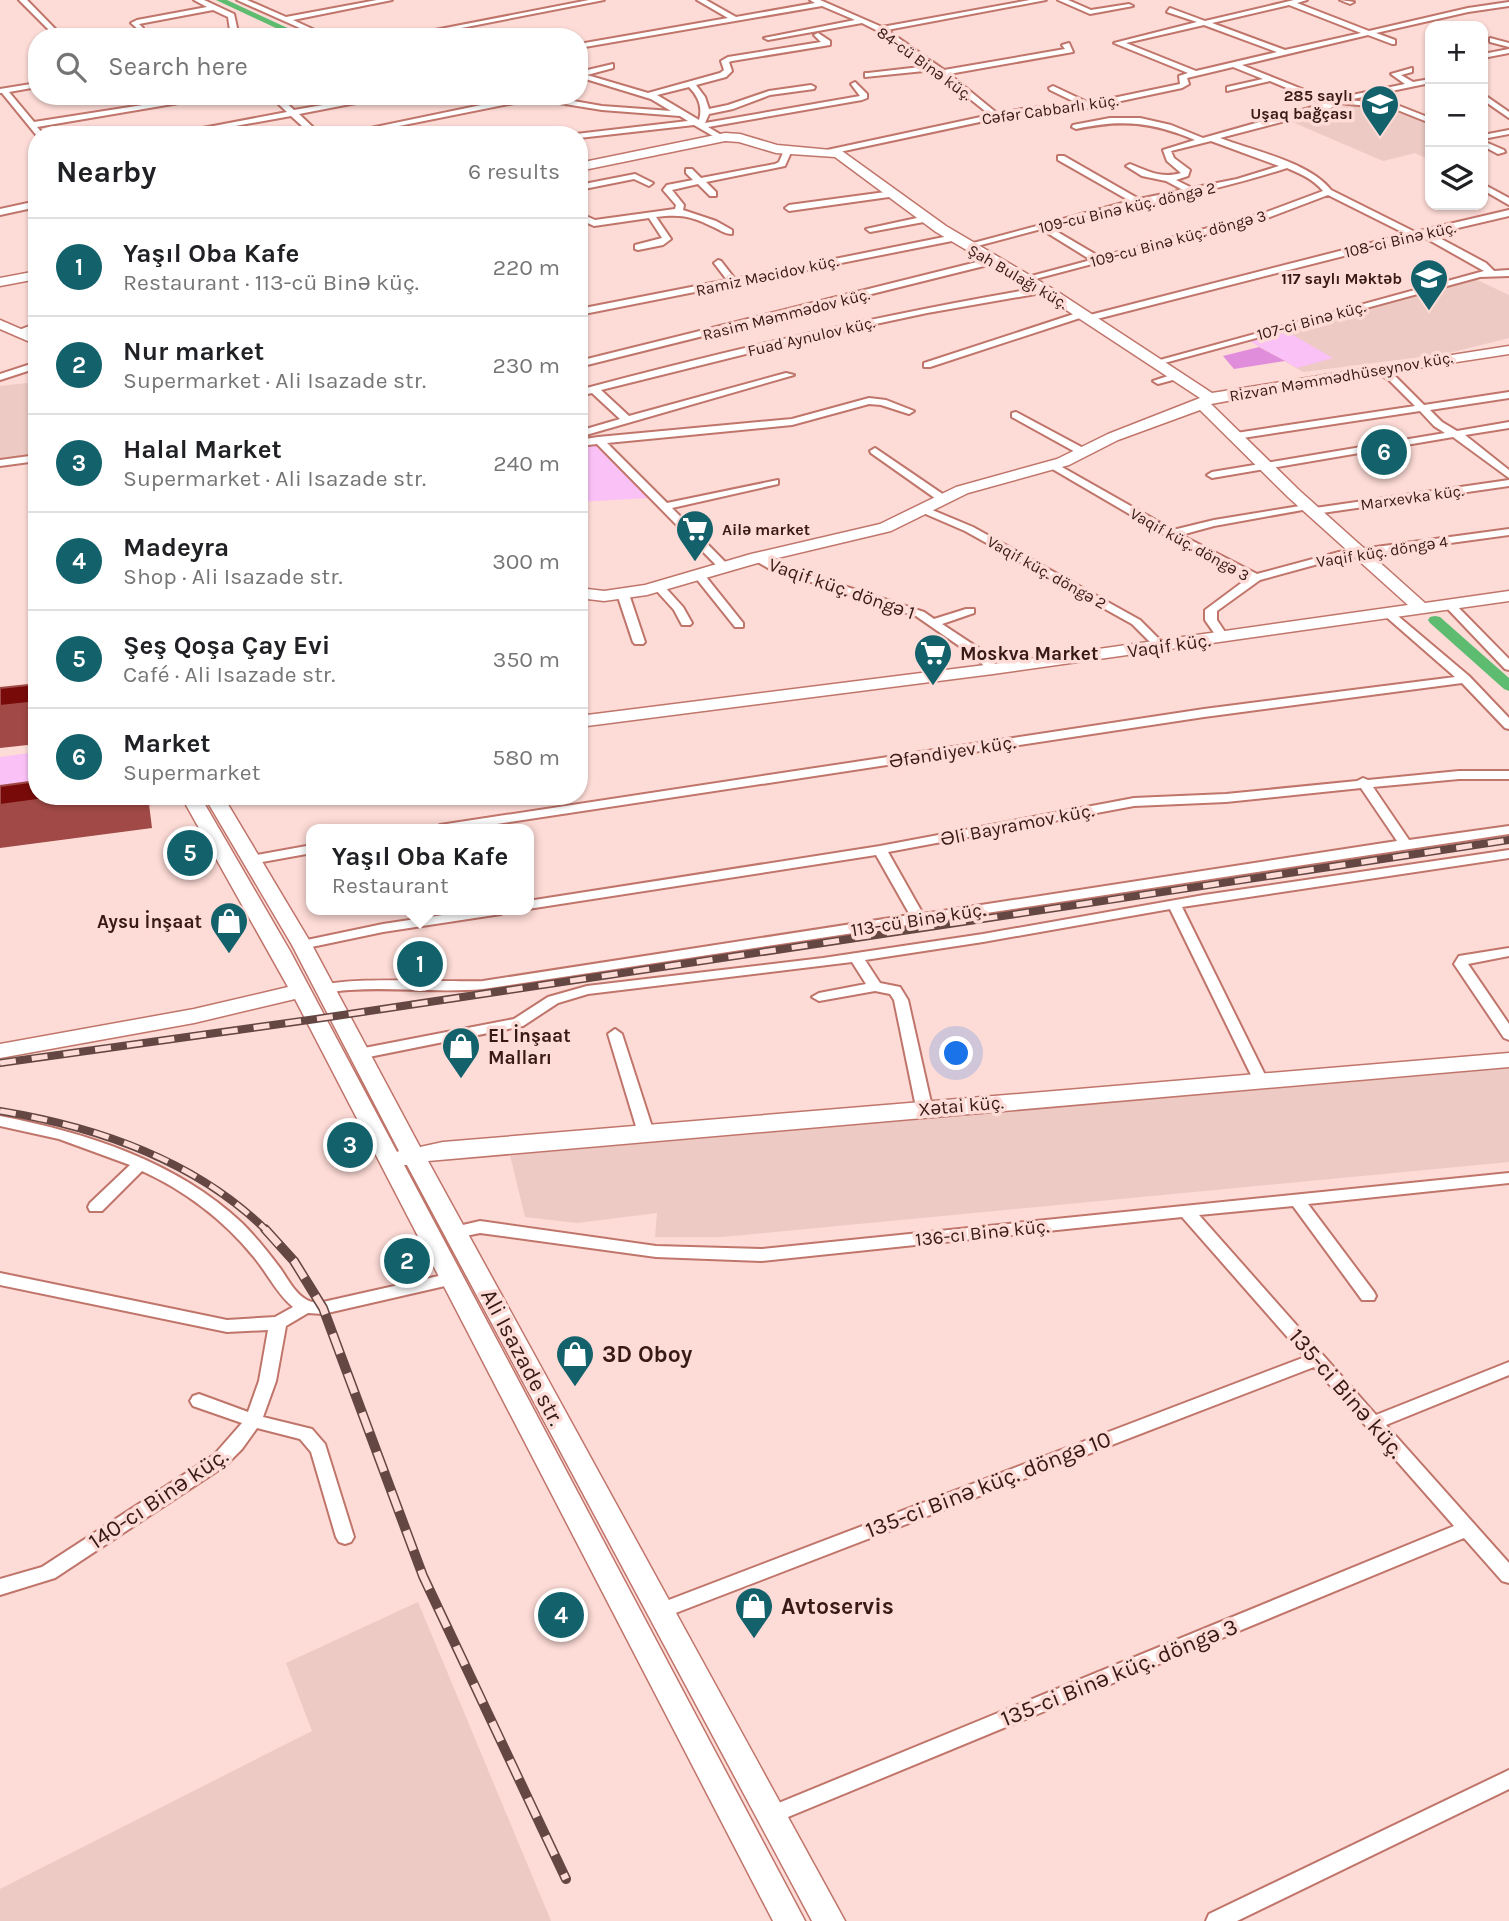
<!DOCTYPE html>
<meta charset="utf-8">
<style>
:root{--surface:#fff;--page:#f6f6f6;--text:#202124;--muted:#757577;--line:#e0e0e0;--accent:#13616b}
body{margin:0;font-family:Karla,sans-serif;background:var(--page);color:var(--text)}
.controls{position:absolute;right:21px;top:21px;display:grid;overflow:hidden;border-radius:14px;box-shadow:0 2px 5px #0004}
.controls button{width:63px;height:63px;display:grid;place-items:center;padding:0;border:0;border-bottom:2px solid var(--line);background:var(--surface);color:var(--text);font:35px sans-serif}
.you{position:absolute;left:957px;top:1054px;width:24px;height:24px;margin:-18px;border:5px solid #fff;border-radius:50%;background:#1a73e8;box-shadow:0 0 0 10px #1a73e833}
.badge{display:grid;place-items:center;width:46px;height:46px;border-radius:50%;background:var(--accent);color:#fff;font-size:23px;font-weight:700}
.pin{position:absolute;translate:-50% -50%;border:4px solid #fff;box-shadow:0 2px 7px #0006}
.popup{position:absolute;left:306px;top:824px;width:228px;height:91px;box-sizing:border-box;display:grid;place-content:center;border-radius:14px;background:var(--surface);filter:drop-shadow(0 2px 5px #0005);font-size:23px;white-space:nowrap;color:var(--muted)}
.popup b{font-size:26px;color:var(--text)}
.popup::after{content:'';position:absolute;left:50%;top:100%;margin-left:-14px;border:14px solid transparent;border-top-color:var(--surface)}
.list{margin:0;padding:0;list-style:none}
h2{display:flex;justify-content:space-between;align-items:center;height:91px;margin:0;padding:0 28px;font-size:30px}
h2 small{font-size:23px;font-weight:400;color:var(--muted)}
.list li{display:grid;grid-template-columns:46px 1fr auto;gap:21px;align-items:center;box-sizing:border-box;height:98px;padding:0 28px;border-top:2px solid var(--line)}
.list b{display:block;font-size:26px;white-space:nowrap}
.list p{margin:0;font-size:23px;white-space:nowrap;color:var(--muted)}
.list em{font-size:23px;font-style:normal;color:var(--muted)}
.icon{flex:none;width:38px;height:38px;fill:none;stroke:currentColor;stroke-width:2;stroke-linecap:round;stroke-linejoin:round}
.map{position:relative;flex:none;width:1509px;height:1921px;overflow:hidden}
.search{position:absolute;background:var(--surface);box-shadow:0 2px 5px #0004;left:28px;top:28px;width:560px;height:77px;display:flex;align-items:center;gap:18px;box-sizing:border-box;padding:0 24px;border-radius:28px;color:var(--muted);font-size:26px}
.panel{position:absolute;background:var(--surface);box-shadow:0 2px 5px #0004;left:28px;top:126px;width:560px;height:679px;border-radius:28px}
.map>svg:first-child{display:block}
.built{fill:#edcac4}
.green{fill:#fac1f6}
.forest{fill:#e08edc}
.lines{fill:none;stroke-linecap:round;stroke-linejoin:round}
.canal{fill:#5ebc70;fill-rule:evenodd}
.street-casing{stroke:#c0756b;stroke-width:4}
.secondary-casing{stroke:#c0756b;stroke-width:3}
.street{fill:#fff;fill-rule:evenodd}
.secondary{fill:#fff;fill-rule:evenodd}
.rail-far1-casing{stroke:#644642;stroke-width:8}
.rail-casing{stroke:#644642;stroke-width:10}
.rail-far1{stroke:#fddbd6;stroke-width:5;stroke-dasharray:16;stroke-linecap:butt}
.rail{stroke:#fddbd6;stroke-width:7;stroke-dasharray:21;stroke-linecap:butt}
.shaded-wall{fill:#a04946}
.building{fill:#780b09;stroke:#a04946;stroke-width:2}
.labels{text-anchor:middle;stroke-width:7;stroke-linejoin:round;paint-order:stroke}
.far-street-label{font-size:16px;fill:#371a16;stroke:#fddbd6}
.far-poi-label{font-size:16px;font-weight:bold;fill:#371a16;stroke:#fddbd6;text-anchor:end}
.street-label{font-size:19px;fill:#371a16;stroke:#fddbd6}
.poi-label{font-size:19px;font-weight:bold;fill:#371a16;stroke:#fddbd6;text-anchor:start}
.near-poi-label{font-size:23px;font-weight:bold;fill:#371a16;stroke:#fddbd6;text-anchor:start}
.near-street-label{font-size:23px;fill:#371a16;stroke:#fddbd6}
</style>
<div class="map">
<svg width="1509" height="1921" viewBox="0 0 1509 1921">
<rect width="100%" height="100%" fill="#fddbd6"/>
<path class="built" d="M1349,104l45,4 36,15v37l-15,-7 -32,8 -93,-40z
M1475,279l34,16v43l-64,16 -142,18 -55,-32z
M37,382v72l-37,4v-72z
M1509,1068v94l-787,75h-67l2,-24 -80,10 -52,-6 -15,-62z
M418,1602l133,319h-551v-32l312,-158 -26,-68z"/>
<path class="green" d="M1284,330l49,28 -36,10 -49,-28z
M594,444l54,54 -69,4v-56z
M37,752v44l-37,17v-56z"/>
<path class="forest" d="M1259,347l26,14 -51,8 -11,-13z"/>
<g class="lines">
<path class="canal" d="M216,0h11l80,37h-12z
M1435,616l5,1 69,61v13l-5,-2 -74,-66 -2,-3 2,-3z"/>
<defs>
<path id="street" d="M19,0h8l36,37h-7z
M194,0h10l30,14 5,23h-8l-3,-20 -15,-7 -74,14 4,4 -4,2 -8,-7 6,-3 70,-13z
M237,0h10l39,17 91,-17h15l-99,20 37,17h-10z
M589,0h15l-189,37h-16z
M697,0h9l30,17 79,-14 -5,-3h10l62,27 148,-27h16l-159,30 57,40 121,-21 -3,-4 7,-2 4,9 -124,22 49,40 24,-5 57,-5 -29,-14 -1,-2 4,-2 36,17 91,-19 -1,-8 9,-3 -74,-30 83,-21 -30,-10 3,-4 35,13 89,-21h13l-10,3 72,28 99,-23 41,-6v4l-41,6 -92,21 19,7v4h-3l-24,-9 -126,30 80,32 16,1 67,-14 -14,-10 21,-6v4l-11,3 12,7 17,-3v4l-82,17 49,5 33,13v5l-35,-14 -55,-6 -13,7 -107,28c34,13 89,24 111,52l84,42 94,-22v6l-77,18 54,29 8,8 15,-1v6l-29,1 -323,88 -8,-2 335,-92 -62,-35 -333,85 -3,-1v-4l-156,51h-6v-4l156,-51h6v4l320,-82 -78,-39 -58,22 -246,65v-4l67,-18 -50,-31 -75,20 -4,-3 168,-45 -72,-41v-4h6l75,43 44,-9 -17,-9 -24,-5 -16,-10 4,-2c18,7 31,15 51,9l-14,-12 -4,-11 32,-10c-43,-18 -73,-21 -119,-11l-4,-2 1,-2 37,-7h30l31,7 32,13 127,-36 -12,-1 -48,-20 -43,10v-4l36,-8 -30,-12 -46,11 2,6 -7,4 -94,20 -66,5 -192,41 -4,-2 1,-2 163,-35 -56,-45 -69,7v-4h3l61,-7 -51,-35 -16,-8 -94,17 -4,-2 91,-18 -33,-14 -243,42v-4l149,-26zM1289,5l72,28 -76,17 -73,-27zM1204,25l73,27 -81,19 -70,-28zM1211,141l68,25 -42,13 -45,9 -16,-8 12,-4 2,-6 -16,-12 -3,-7zM1287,168c14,6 26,11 36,23l-59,22 -164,44 -51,-30c79,-20 160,-34 238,-59z
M1058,0h10l23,10 38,-6 4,2 -43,8z
M1340,0l14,2 -4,2z
M818,33l12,8v4l-98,16 -3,1 3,9 -6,6 -30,8 9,12 4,12 19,-4 41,-14 42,-6 4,2 -1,2 -44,6 -37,14 -24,5 -4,9 155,-27 -9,-12 4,-2 12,12v4l-5,2 -154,27 15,9 1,2 -4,2 -26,-15 -115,13v-3l-3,-1 112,-13 -8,-5 -78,-6 -68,-11 -180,36h-17l188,-39h20l57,10 69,5 -20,-12 -72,-22v-5l34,-8v4l-26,7 61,18 72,-20 4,-3 -3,-9 7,-4 93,-15 -7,-7zM689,87c9,9 14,20 10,33l-42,-25z
M152,34l4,3h-7z
M1490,38l19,5v4l-19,-5z
M1509,49v4l-26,5v-4z
M37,83v4l-28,5 25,30 166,-26h20l-183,31 7,8 -7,1 -35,-43h-2v-4z
M1483,94l26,18v6l-26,-18z
M270,96h9l15,14 80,-14h18l-93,18 22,21h-9l-21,-19 -106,19h-19l121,-23z
M1509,130v4l-26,5v-4z
M1483,141l21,9 1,2 -7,2 -15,-8z
M785,148l7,2 -7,16 -79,16 10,10v4h-6l-12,-12 -26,6 12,15 -1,5 33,11 16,9v4c-8,0 -13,-5 -21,-8 -20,-10 -32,-12 -55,-9l15,22 -8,6 -25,5 -3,-1v-4l27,-7 -13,-20 -55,8 -15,-7v-6l16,7 80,-11 1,-4 -13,-15 4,-5 26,-5 -7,-7v-4h6l9,9 74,-14 4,-2z
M635,174l18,9 -4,3 -15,-7 -55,11v-5z
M1483,184l26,14v7l-26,-15z
M893,191l4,3 -1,2 -107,15 -4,-3 4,-3z
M37,201v6l-37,8v-6z
M926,216l3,1v4l-59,11 -4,-3z
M954,235l3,1v4l-378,75v-6l148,-29 -13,-17 4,-3 3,1 14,18z
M993,258l4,3 -1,2 -417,104v-6z
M1044,287l3,1v4l-120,21 -117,25 -209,52 28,26 157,-43 8,2 -215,62v-6l41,-12 -28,-26 -13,3v-6c154,-41 308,-77 465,-103z
M37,323v6l-18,6 -5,-3z
M37,362v6l-37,12v-6z
M1379,367l16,9 29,29 85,-13v6l-79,12 12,12 15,9 52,-9v6l-44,7 44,35v8l-56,-41 -241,41 -5,-3 5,-3 233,-39 -11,-7 -14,-15 -184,28 -5,-3 5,-3 179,-27 -26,-26 -13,-8 -2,-2z
M1177,373l5,3 -2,2 -22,6 -5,-3z
M869,398l17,2 28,11 -5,3 -28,-9 -12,-1 -77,21 -185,18 60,60 111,-23v4l-106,24 56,57v4h-8l-123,-125 -18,2v-6l19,-3 194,-18z
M1016,412l71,38 1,2 -1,2h-8l-67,-37v-4z
M875,448l72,49v4h-8l-68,-48 -1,-2z
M37,455v6l-37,5v-6z
M1053,462l120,68 41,-10 98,-16 1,2 -5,3 -94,17 -33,9 76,39 82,-22 170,-23v6l-169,23 -80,22 -43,31v9l12,18 -6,3 -4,-1 -14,-20v-10l43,-32 -81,-42 -118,-69v-4z
M1509,480v6l-194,28 -5,-3 5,-3z
M925,507l48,20 167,93 26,26 -2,2h-8l-24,-24 -167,-93 -44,-19 -1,-2z
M757,555l19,9 148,48 10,7 32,-10h8v4l-32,11 44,29 13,16 -6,4 -4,-1 -11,-13 -62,-43 -148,-48 -17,-10z
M699,572l4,1 40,50v4h-8l-40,-50v-4z
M659,584l4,1 20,22 9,16 -2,2h-8l-8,-15 -19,-21 -2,-2z
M623,591l6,3 16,48 -2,2h-8l-2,-2 -16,-48z
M1449,601l4,1 56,57v11l-4,-1 -60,-63v-4z
M1388,610l4,1 77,65 40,42v11l-4,-1 -43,-45 -258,34 -740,112h-31l7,-4 764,-116 251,-32 -71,-62 -2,-2z
M1459,771h50v8h-50l-86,8 36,53 100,-14v8l-1026,155c-44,4 -89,-2 -133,1 -10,0 -23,5 -31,-2 14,-13 136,-5 164,-7l427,-66 -34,-60 -348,54v-8l352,-55 254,-48 92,-4 131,-13 6,-3 5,2zM1361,788l36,53 -474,73 -35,-62 246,-46 92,-4z
M144,796h36l-6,4 -44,6 -6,-4 1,-3z
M312,845v8l-61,11 -7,-4 7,-4z
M1509,850v8l-327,49 86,174 -7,5 -7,-5 -84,-172 -187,33 -118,18 15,23 20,4 8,13 24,107 -8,5 -8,-5 -22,-107 -4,-6 -15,-3 -56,10 -7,-4 7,-4 47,-9 -14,-22 -264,32 -30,9 -35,23 -164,33 -7,-5 7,-5 155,-30 34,-22 39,-11 236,-28 160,-24 221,-39z
M476,910h32l-7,4 -118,18 -81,17 -7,-4 7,-4 81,-17z
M1509,948v8l-41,8 41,60v16l-5,-2 -50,-74 5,-8z
M615,1029l7,5 32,99 -3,4h-10l-3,-4 -30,-99z
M0,1116c87,17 176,45 242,107 14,14 26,29 38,45 8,11 15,26 27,32 5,3 10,2 16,2l129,-29 6,2 2,4 -2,4 -135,31 -15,-1 -22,13 -10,55 -13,36 49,12 13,15 29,93 -3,5 -6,2 -6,-2 -3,-5 -25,-85 -11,-13 -43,-11 -15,21 -16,16 -171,113 -55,17v-16l42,-12 172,-112 28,-32 -49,-17 -3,-5 3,-5 6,-2 49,18 11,-31 9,-51 -41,2 -227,-47v-12l227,47 48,-3 18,-10c-17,-14 -26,-35 -40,-51 -29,-36 -69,-66 -111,-85l-40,40h-12l-2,-4 2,-4 40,-38 -71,-26 -59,-13z
M1509,1173v10l-201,21 66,88 2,4 -2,4h-12l-69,-94 -94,9 177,200 133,-53v13l-123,50 123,138v20l-7,-2 -38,-43 -693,286 -7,-3 -3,-6 3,-6 690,-283 -140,-159 -654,252 -7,-3 -2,-5 2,-5 652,-249 -123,-140 -421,44 -105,-4 -176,-24 -24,5 -6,-2 -2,-4 2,-4 30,-7 176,25 105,3z
M1509,1770v19l-272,132h-31l3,-7z"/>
<path id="secondary" d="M725,133l15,1 37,11 65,6 104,75 112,66 154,101 297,-47v8l-150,23 -148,27 89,87 125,112 84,-12v10l-516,73 -414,53v-11l414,-52 415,-59 -120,-108 -88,-87 -82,30 -49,25 -101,28 -77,38 -130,31 -114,33 -43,6 -25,-3v-10l25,3 41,-6 106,-31 129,-30 76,-37 101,-28 51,-25 92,-36 -152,-100 -112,-66 -101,-75 -59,-4 -37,-11 -14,-1 -146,30v-8z
M37,271v8l-37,7v-8z
M0,320l37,16v9l-37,-16z
M181,796h19l90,155 107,201 2,-1 -107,-206 -88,-149h19l89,149 108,202 23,-5 1066,-89v14l-1081,94 417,760h-33l-405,-756h-3l401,756h-32l-478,-922 -101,24 -194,35v-14l194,-35 94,-22z"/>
</defs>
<use href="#street" class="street-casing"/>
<use href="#secondary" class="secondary-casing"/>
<use href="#street" class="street"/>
<use href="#secondary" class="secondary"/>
<defs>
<path id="rail-far1" d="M0,1063l316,-44 1193,-179
M0,1111c98,16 195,49 267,120"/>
<path id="rail" d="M265,1229l29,32 29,47 100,268 143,303"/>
</defs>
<use href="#rail-far1" class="rail-far1-casing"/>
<use href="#rail" class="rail-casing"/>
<use href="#rail-far1" class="rail-far1"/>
<use href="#rail" class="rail"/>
</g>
<path class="shaded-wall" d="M37,702v42l-37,4v-42z
M67,796h81l4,32 -152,20v-43z"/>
<path class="building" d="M37,684v18l-37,4v-18z
M37,781v15h30l-67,9v-19z"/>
<defs>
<symbol id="school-pin" viewBox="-11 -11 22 30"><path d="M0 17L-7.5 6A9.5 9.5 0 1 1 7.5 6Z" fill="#13616b" stroke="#fddbd6"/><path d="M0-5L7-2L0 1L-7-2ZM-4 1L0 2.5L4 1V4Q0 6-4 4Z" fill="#fff"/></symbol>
<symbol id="supermarket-pin" viewBox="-11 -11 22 30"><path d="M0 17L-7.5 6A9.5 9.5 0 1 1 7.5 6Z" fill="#13616b" stroke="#fddbd6"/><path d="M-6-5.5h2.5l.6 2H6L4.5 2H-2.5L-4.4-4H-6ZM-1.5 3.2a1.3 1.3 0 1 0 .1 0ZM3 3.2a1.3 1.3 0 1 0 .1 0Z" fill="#fff"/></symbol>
<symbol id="shop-pin" viewBox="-11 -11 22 30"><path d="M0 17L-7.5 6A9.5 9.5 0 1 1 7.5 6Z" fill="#13616b" stroke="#fddbd6"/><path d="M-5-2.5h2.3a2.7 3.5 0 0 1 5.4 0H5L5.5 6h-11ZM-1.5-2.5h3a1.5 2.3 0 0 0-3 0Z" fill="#fff"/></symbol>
</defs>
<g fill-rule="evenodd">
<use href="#school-pin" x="1358" y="82" width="44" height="60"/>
<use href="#school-pin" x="1407" y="256" width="44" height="60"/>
<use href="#supermarket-pin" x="673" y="507" width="44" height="60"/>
<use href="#supermarket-pin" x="911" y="631" width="44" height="60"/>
<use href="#shop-pin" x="207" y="899" width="44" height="60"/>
<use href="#shop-pin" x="439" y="1024" width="44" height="60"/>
<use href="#shop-pin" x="553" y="1332" width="44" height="60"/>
<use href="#shop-pin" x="732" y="1584" width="44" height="60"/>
</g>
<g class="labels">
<g class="far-street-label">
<text transform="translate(925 63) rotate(36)" y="6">84-cü Binə küç.</text>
<text transform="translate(1050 109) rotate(-8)" y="6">Cəfər Cabbarlı küç.</text>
<text transform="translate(1127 207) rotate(-13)" y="6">109-cu Binə küç. döngə 2</text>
<text transform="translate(1178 238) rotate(-15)" y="6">109-cu Binə küç. döngə 3</text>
<text transform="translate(1400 239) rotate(-13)" y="6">108-ci Binə küç.</text>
<text transform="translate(767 275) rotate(-12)" y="6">Ramiz Məcidov küç.</text>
<text transform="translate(1018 276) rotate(30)" y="6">Şah Bulağı küç.</text>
<text transform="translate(786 314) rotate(-14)" y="6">Rasim Məmmədov küç.</text>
<text transform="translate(1311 320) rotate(-15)" y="6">107-ci Binə küç.</text>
<text transform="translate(811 336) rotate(-13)" y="6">Fuad Aynulov küç.</text>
<text transform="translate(1341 376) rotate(-10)" y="6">Rizvan Məmmədhüseynov küç.</text>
<text transform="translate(1412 497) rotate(-8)" y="6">Marxevka küç.</text>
<text transform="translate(1190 544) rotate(29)" y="6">Vaqif küç. döngə 3</text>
<text transform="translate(1382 551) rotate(-9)" y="6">Vaqif küç. döngə 4</text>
<text transform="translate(1047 572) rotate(29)" y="6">Vaqif küç. döngə 2</text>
</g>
<g class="far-poi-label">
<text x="1353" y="101">285 saylı<tspan x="1353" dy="18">Uşaq bağçası</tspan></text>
<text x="1402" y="284">117 saylı Məktəb</text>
<text x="722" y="535" text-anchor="start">Ailә market</text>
</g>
<g class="street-label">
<text transform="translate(842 588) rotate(19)" y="7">Vaqif küç. döngə 1</text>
<text transform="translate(1169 645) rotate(-8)" y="7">Vaqif küç.</text>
<text transform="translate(952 751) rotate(-9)" y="7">Əfəndiyev küç.</text>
<text transform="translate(1017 824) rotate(-11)" y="7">Əli Bayramov küç.</text>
<text transform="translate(918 919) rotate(-9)" y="7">113-cü Binə küç.</text>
<text transform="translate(961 1105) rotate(-5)" y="7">Xətai küç.</text>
<text transform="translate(982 1232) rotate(-6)" y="7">136-cı Binə küç.</text>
</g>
<g class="poi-label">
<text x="960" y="660">Moskva Market</text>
<text x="202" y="928" text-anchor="end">Aysu İnşaat</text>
<text x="488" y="1042">EL İnşaat<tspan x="488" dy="22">Malları</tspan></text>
</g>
<g class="near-poi-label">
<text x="602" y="1362">3D Oboy</text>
<text x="781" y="1614">Avtoservis</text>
</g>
<g class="near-street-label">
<text transform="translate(523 1357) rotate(62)" y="8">Ali Isazade str.</text>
<text transform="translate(1347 1393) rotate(49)" y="8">135-ci Binə küç.</text>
<text transform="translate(988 1484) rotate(-21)" y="8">135-ci Binə küç. döngə 10</text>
<text transform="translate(158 1498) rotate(-34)" y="8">140-cı Binə küç.</text>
<text transform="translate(1119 1672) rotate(-22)" y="8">135-ci Binə küç. döngə 3</text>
</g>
</g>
</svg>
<div class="controls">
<button>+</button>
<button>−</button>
<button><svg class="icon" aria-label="layers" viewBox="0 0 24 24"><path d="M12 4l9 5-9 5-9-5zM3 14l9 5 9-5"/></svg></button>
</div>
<div class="you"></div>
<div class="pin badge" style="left:420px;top:964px">1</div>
<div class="popup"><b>Yaşıl Oba Kafe</b>Restaurant</div>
<div class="pin badge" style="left:407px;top:1261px">2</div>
<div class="pin badge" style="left:350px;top:1145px">3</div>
<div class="pin badge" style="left:561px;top:1615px">4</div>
<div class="pin badge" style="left:190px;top:853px">5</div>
<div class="pin badge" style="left:1384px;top:452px">6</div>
<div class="search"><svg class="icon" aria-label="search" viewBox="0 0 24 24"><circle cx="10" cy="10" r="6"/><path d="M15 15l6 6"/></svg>Search here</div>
<section class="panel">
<h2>Nearby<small>6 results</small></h2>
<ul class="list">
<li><span class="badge">1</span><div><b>Yaşıl Oba Kafe</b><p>Restaurant · 113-cü Binə küç.</p></div><em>220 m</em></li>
<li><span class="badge">2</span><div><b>Nur market</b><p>Supermarket · Ali Isazade str.</p></div><em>230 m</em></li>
<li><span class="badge">3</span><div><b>Halal Market</b><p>Supermarket · Ali Isazade str.</p></div><em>240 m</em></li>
<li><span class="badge">4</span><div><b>Madeyra</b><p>Shop · Ali Isazade str.</p></div><em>300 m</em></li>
<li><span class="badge">5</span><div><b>Şeş Qoşa Çay Evi</b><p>Café · Ali Isazade str.</p></div><em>350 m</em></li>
<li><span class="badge">6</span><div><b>Market</b><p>Supermarket</p></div><em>580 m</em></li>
</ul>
</section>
</div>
